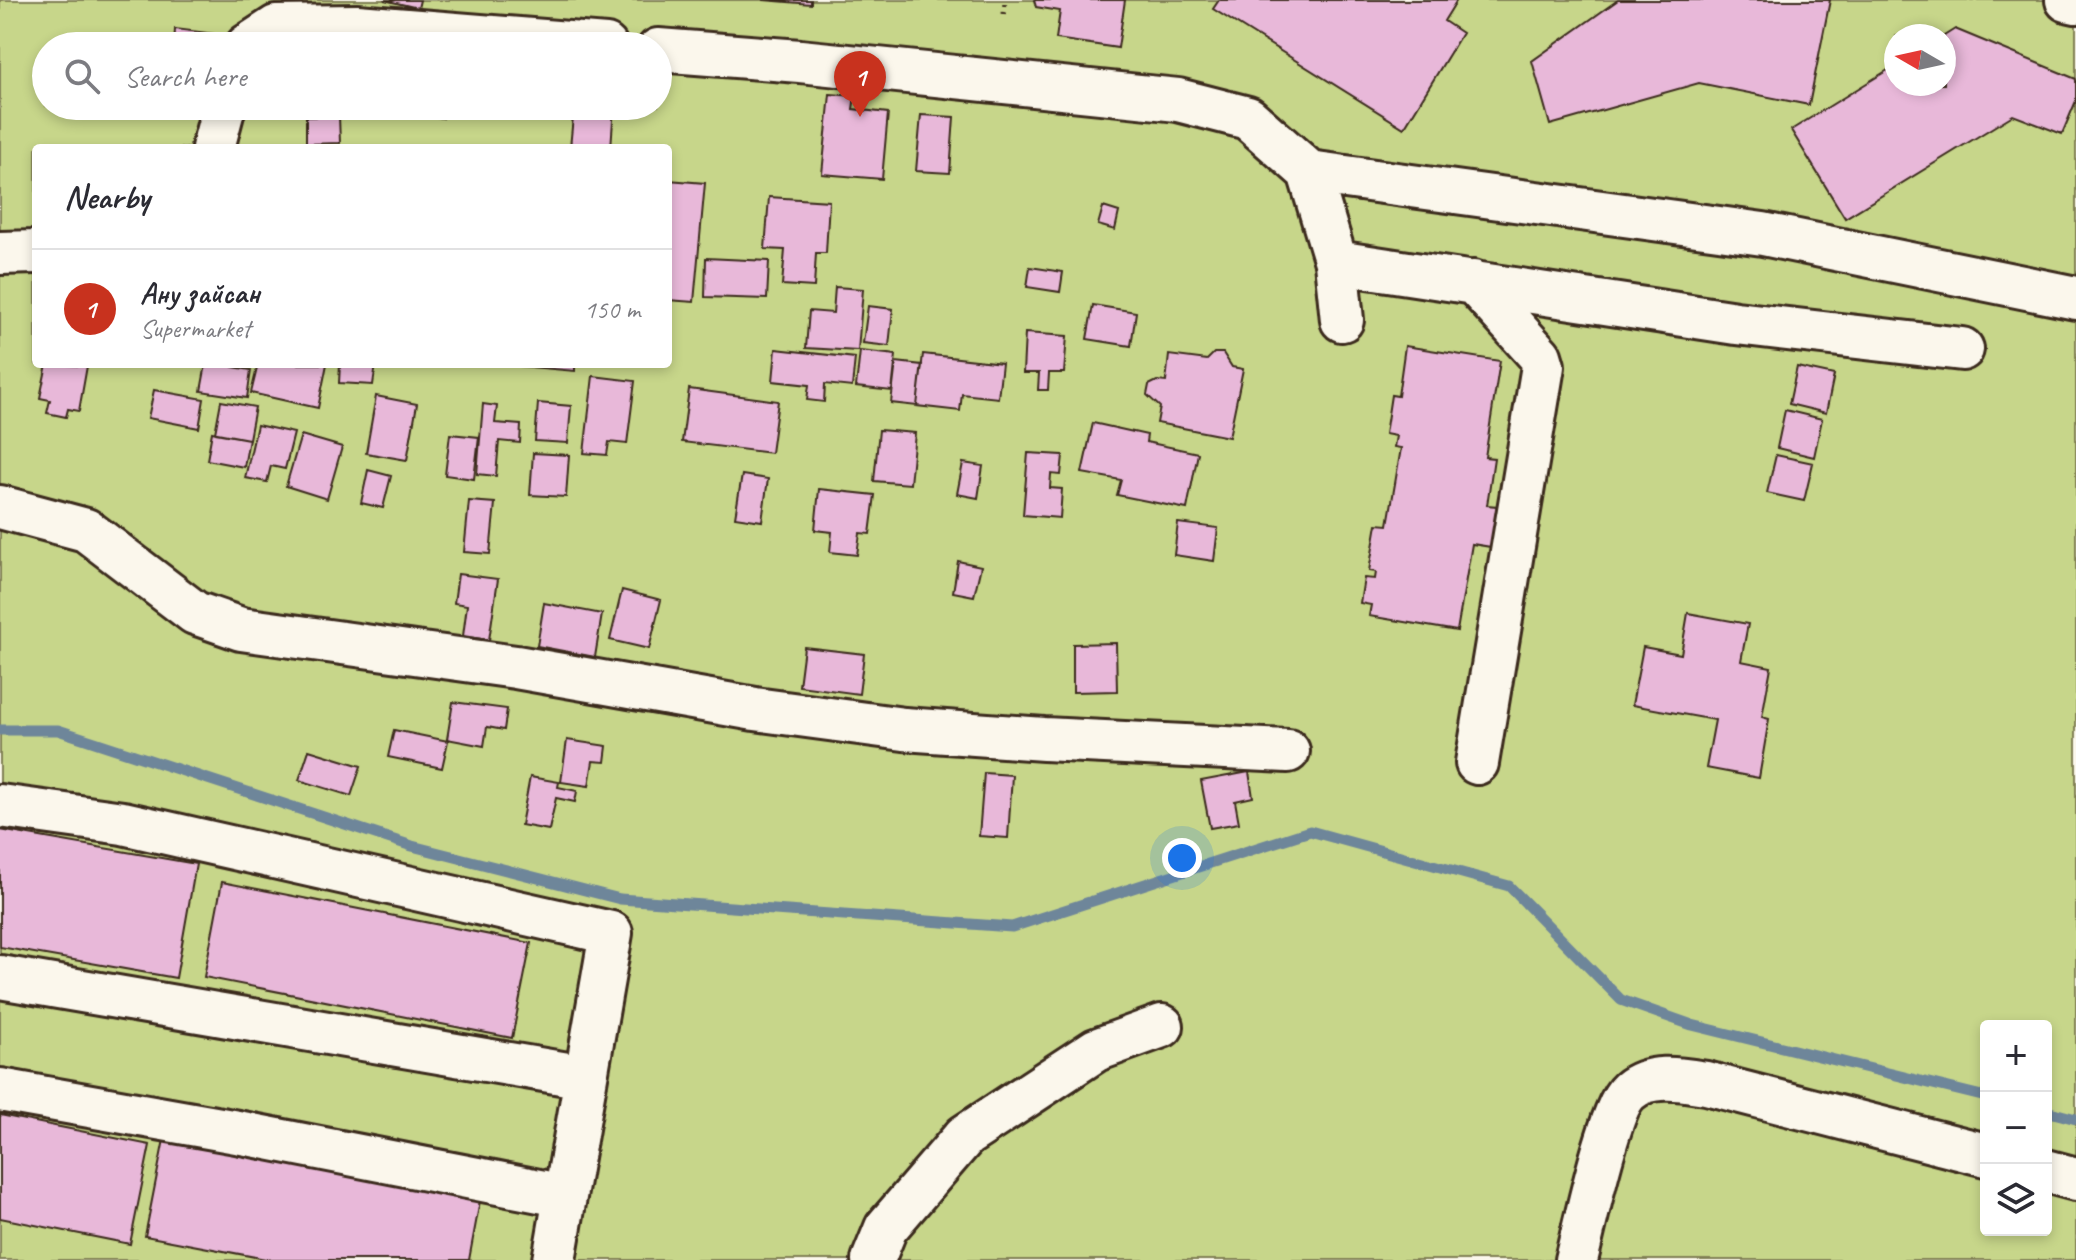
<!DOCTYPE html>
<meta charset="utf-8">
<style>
:root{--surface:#fff;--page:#f2f2f3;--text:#2b2b33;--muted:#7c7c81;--line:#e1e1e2;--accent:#c8321e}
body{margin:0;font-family:Caveat,sans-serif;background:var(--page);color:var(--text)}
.controls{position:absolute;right:24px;bottom:24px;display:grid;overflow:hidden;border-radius:8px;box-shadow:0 4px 12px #0003}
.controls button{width:72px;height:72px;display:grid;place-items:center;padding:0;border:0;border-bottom:2px solid var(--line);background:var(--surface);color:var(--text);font:40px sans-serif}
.compass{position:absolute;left:1884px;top:24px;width:72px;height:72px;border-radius:50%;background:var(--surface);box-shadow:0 4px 12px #0003;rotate:279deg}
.you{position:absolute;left:1182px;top:858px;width:28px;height:28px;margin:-20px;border:6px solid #fff;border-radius:50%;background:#1a73e8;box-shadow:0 0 0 12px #1a73e833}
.badge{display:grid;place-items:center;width:52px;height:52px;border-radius:50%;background:var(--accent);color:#fff;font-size:26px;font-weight:700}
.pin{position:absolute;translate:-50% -66px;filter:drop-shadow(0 2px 4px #0008)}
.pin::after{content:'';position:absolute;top:42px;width:28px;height:24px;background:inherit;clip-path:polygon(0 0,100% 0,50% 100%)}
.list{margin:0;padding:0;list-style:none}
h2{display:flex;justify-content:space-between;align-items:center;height:104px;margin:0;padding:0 32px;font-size:34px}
h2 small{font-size:26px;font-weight:400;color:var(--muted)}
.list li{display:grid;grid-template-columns:52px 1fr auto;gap:24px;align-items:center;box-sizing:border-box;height:120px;padding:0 32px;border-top:2px solid var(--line)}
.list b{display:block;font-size:30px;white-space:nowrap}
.list p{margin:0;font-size:26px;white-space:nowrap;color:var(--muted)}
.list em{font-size:26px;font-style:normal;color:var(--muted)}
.icon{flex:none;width:44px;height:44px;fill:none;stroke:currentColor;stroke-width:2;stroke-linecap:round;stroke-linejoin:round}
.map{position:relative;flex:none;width:2076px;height:1260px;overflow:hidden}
.search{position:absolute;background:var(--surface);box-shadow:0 4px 12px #0003;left:32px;top:32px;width:640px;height:88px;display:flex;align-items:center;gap:20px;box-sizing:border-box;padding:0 28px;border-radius:44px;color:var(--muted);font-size:30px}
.panel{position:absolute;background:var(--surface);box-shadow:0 4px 12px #0003;left:32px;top:144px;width:640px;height:224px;border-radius:8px}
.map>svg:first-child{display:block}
.green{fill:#c7d68a;stroke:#818054;stroke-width:2;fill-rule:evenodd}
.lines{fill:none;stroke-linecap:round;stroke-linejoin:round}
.stream{stroke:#6e869a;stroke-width:11}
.building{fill:#e8b8d9;stroke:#3b2a1e;stroke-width:2}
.minor-casing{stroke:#3b2a1e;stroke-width:48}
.path{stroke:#3b2a1e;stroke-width:5;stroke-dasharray:2 6;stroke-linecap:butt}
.minor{stroke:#fbf7ec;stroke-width:42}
</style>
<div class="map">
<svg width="2076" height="1260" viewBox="0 0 2076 1260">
<rect width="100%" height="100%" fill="#fbf7ec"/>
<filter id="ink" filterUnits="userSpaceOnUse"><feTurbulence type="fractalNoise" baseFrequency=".0125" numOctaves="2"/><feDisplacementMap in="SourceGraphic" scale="16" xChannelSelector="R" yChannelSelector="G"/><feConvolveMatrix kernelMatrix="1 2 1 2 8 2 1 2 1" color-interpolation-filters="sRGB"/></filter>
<g filter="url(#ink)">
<path class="green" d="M0,0h2076v1260h-2076zM1896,36h48v48h-48zM46,46h612v60h-612zM36,148h632v216h-632zM1986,1026h60v204h-60z"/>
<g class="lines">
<path class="stream" d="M0,730h58l354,116 208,53 392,28 298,-96 199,55 112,114 71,25 294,72
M2046,1111l30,8"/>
</g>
<path class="building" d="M384,0h36l-2,8z
M763,0h48v4z
M1034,0h91l-7,48 -62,-9 4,-28 -24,-4z
M1219,0h238l-13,21 18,12 -58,95 -191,-119z
M1618,0h212l-21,105 -110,-22 -149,42 -18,-64z
M175,29l49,6 -1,11h-49z
M1955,29l121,50v22l-14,33 -49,-19 -168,103 -54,-88 105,-65v19h48v-48z
M830,94l25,2 -2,13 35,4 -6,66 -60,-5z
M414,106h31l-2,12 -31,-5z
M574,106h40l-3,42h-41z
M921,115l33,2 -4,56 -34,-2z
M339,116l1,27 -34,1v-27z
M668,180l37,3 -11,119 -26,-2z
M769,197l60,4 -3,52h-10l-2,34 -32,-2 3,-35 -20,-1z
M1103,207l16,5 -4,18 -17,-5z
M706,258l63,3 -2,38 -62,-2z
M1030,267l33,5 -3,20 -33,-5z
M835,287l28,2 -5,62 -52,-3 3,-37 24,2z
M1093,305l43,7 -5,34 -44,-7z
M868,306l25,3 -4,37 -26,-3z
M1025,333l42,3 -3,37h-15l-1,17h-10l1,-17h-16z
M1405,346l95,15 -15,96 9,1 -7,47 10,1 -6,41 -19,-3 -15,87 -88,-15 2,-11 -11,-2 4,-25 11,1 1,-7 -7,-1 8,-47 11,1 13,-77 -7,-1 2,-11 -11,-2 6,-39 7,1z
M776,349l79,9 -3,29 -27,-3 -1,18 -17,-2 2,-15 -36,-4z
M860,351l36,4 -4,36 -36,-4z
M1214,353h9l9,14 11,2 -14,68 -72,-14 3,-16 -13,-12 2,-10 8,-4 9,1 3,-27 38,5z
M923,354l79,9 -4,35 -36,-4 -2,17 -43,-5z
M896,362l26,3 -5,41 -26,-3z
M47,364l40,2 -8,45 -11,-2 -2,8 -19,-4 3,-13 -10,-2z
M206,364h28l-1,3 18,3 -4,28 -46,-7z
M258,364h69l-9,44 -67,-15z
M340,364h36l-3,21 -34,-2z
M497,364h78v7z
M1797,367l37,8 -8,38 -37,-9z
M593,376l42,5 -8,63 -18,-2 -2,13 -23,-2z
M689,389l89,12 -7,52 -89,-11z
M154,390l50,9 -5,29 -51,-10z
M376,396l41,8 -10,56 -41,-7z
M221,401l34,6 -6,32 -34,-6z
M538,403l33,3 -3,37 -33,-2z
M483,404l14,2 -2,17 26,2 -1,18 -21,-2 -3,35 -19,-2z
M1785,410l37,9 -8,38 -37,-9z
M1093,423l54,12 -1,7 52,11 -11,56 -70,-14 4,-15 -39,-7z
M257,425l37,8 -9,36 -14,-3 -4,16 -22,-4z
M879,430l36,3 -5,51 -36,-3z
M212,432l37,7 -5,28 -37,-7z
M450,434l29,3 -5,42 -29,-4z
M301,435l41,12 -15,52 -41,-13z
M533,453l36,2 -3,42 -36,-2z
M1028,453l35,2 -2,20 -10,-1 -1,14 12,1 -2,29 -37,-3z
M1776,455l37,8 -9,38 -37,-8z
M963,463l20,3 -5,32 -21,-4z
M368,470l23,6 -8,32 -22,-5z
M742,475l26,4 -6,42 -27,-4z
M819,489l56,6 -5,39 -10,-1 -3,22 -27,-3 2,-20 -17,-2z
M469,501l26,2 -5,51 -26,-2z
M1178,523l40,5 -4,33 -40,-6z
M958,561l23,5 -7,30 -21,-4z
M458,574l40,5 -9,61 -26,-4 4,-31 -13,-2z
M622,590l39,10 -12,49 -39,-9z
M544,603l58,11 -7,43 -58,-11z
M1688,613l60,11 -7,37 30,6 -9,50 7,2 -10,59 -53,-10 9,-48 -83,-15 11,-58 38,7z
M1116,643l1,48 -44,1v-48z
M804,647l60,7 -5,40 -60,-8z
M453,702l54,7 -3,21 -17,-3 -3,19 -37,-7z
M394,730l54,11 -6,27 -54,-11z
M567,740l40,6 -2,16 -12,-1 -4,25 -28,-4z
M309,750l52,16 -10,30 -52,-16z
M1249,772l4,25 -18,4 4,22 -29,5 -9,-47z
M984,773l28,2 -4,63 -29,-2z
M530,777l29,5 -1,5 19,4 -2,11 -19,-4 -7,32 -28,-5z
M0,830l196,34 -20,114 -176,-31z
M222,882l309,61 -19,95 -308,-61z
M0,1115l150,30 -20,99 -130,-26z
M166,1129l316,61 -13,70h-198l-126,-24z"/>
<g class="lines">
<defs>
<path id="minor" d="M2067,0l9,2
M247,46l29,-19 81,-1 249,20
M658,50l142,11 378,39 70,18 61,54 27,90 6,58
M213,148l11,-42
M1309,172l454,62 313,64
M0,253l36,-1
M1336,262l400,61 226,26
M1473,282l67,74 3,10 -66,397
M0,507l86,23 109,83 46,16 275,38 239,42 149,20 140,10 244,12
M0,806l123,17 488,110 -57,327
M0,977l585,100
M0,1090l237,42 328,64
M2046,1171l30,8
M873,1260l13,-32 79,-92 131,-86 66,-24
M1576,1260c8,-31 33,-152 53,-169 21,-18 52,-12 77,-8l280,72"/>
</defs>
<use href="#minor" class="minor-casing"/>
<path class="path" d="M1004,14l1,-14"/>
<use href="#minor" class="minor"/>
</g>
</g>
</svg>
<div class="controls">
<button>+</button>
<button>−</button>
<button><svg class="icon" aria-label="layers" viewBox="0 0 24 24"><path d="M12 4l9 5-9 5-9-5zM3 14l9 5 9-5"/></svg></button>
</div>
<svg class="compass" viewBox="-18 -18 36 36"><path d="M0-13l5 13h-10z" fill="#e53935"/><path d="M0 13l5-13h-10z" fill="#7c7c81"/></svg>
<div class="you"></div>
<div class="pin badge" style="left:860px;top:117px">1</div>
<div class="search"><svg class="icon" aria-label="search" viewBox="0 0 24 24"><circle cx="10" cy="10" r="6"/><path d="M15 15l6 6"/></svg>Search here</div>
<section class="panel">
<h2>Nearby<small></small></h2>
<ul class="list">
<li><span class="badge">1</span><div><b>Ану зайсан</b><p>Supermarket</p></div><em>150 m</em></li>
</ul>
</section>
</div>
